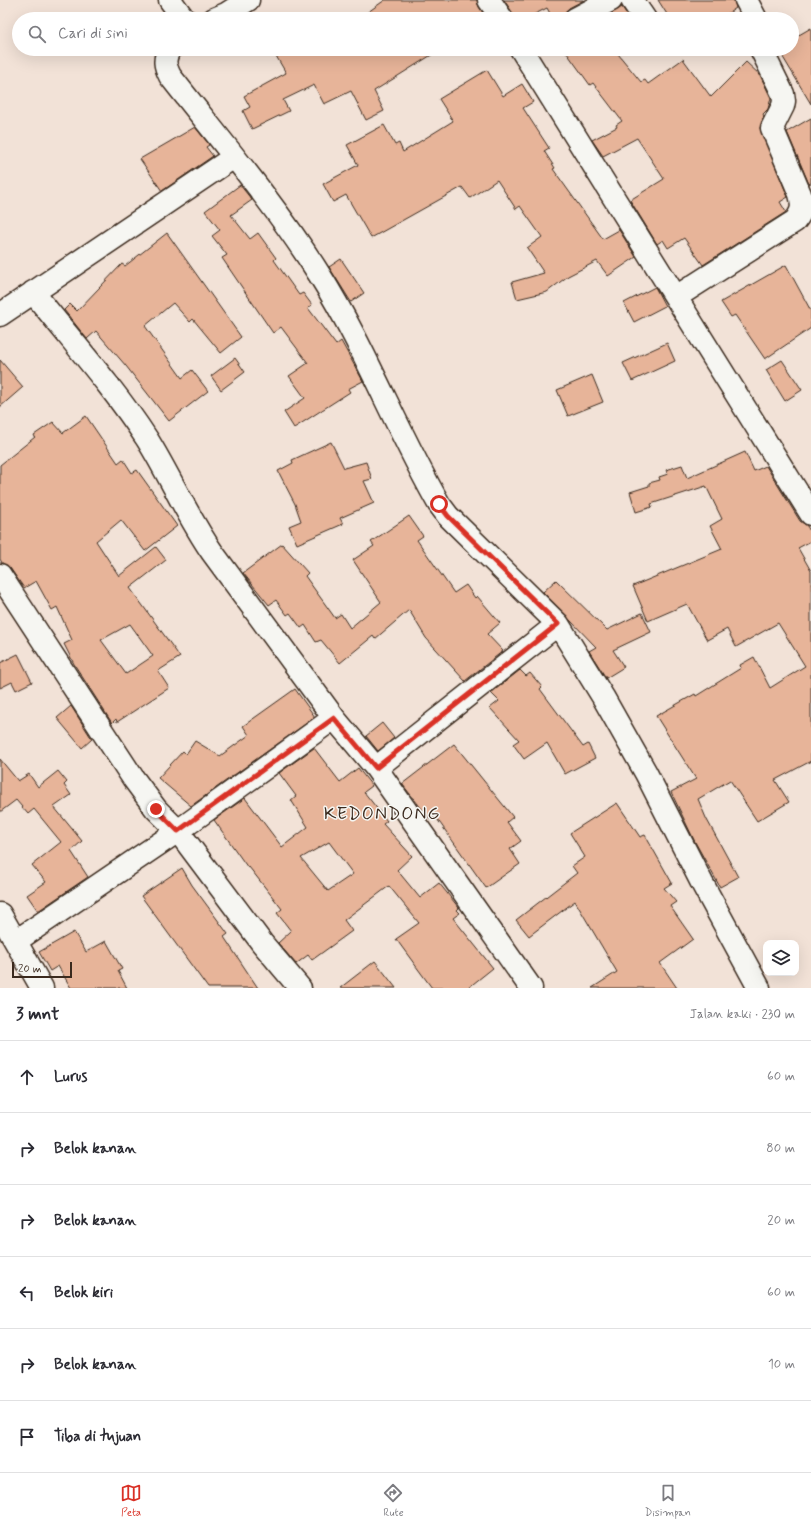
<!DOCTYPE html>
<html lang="id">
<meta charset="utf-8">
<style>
:root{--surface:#fff;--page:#f7f7f7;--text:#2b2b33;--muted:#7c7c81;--line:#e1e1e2;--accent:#d93025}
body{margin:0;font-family:Mynerve,sans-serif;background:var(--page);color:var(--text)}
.controls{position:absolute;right:12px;bottom:12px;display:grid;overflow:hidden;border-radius:8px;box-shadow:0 4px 16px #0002}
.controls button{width:36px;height:36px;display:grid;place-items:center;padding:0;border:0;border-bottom:1px solid var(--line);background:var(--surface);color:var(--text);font:20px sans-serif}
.scale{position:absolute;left:12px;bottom:10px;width:60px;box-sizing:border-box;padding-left:4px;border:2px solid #3b2a1e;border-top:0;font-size:11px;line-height:14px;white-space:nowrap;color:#3b2a1e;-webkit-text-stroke:3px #f6f6f2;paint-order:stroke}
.stop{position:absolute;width:12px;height:12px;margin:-9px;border:3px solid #d93025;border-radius:50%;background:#fff}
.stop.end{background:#d93025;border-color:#fff;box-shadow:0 1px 4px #0008}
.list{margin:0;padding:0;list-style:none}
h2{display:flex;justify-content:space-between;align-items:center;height:52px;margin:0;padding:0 16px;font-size:17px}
h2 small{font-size:13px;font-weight:400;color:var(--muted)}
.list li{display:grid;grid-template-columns:26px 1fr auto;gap:12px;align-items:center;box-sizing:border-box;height:72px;padding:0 16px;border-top:1px solid var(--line)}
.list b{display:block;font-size:15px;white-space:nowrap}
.list em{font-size:13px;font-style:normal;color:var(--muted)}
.icon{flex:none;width:22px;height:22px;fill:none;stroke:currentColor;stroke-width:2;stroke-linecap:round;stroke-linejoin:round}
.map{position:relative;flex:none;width:811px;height:988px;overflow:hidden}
.search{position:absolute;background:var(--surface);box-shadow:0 4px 16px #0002;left:12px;right:12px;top:12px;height:44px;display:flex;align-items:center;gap:10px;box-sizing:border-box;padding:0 14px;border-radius:22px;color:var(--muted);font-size:15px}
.sheet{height:484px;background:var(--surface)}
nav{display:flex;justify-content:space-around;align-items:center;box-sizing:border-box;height:56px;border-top:1px solid var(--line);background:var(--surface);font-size:11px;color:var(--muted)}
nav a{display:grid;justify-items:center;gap:2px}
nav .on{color:var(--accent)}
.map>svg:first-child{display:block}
.building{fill:#e7b499;stroke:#3b2a1e;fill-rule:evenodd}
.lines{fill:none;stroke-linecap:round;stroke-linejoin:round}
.minor-casing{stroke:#3b2a1e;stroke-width:25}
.minor{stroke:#f6f6f2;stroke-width:22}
.route{stroke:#d93025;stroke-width:5}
.labels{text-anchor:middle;stroke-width:3;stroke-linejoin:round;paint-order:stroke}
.quarter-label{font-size:18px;letter-spacing:1px;fill:#3b2a1e;stroke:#f6f6f2}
</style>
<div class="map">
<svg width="811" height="988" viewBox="0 0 811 988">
<rect width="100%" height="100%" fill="#f2e2d7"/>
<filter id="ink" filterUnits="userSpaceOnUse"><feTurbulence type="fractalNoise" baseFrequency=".025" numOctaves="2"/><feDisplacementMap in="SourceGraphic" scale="8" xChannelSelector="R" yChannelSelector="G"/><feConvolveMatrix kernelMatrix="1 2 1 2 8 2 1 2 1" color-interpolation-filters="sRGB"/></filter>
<g filter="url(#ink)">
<path class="building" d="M385,0h92l2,7 8,12h-129z
M504,0h80l-15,8 -9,11h-7l-6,-11 -22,11h-11l-2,-7z
M658,0h76l2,8 -16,11h-50z
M622,7l8,12h-26l-1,-1z
M811,28v76l-33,-55h14v-10z
M272,49h169l-67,42 10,20 -18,9 -15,-29 -27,13 -10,-19 -31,15 6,11 -37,18 -9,-18 7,-4 -6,-11 42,-23z
M564,49h50l27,33 4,-2 3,4 35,-25 28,38 35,-35 14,13 11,23 -3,11 -5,5 1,2 -4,12 28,69 -8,5 6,10 -83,53 -19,-27 -16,10 -5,-8 -6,4 -27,-44 34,-21 -27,-41 -34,18 -11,-16 25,-13 -1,-2 6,-4 -29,-38 -3,2z
M487,70l16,26 19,-12 11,18 -10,6 26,40 -5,3 11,17 -2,1 50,70 16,-9 17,27 -28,19 -11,-15 -29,15 -21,16 -30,7 -5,-17 32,-9 -17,-25 15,-11 -22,-31 -4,3 -19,-29 -27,18 -8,-11 -91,51 -25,-43 -13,7 -10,-18 35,-19 -11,-20 37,-20 11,20 4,-2 4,9 50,-31 -14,-22z
M811,118v65l-2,1 -22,-52z
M195,127l13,16 1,2 -3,2 7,9 -51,35 -22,-32z
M240,185l12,15 -21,15 19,24 8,-6 18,25 -2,2 25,35 4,-2 9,12 -4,3 28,37 5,-4 22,40 -15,8 2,3 -56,36 -10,-16 21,-14 -16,-22 19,-13 -27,-36 -8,6 -51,-75 5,-3 -15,-19 8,-6 -15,-19z
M167,233l74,104 -20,16 -28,-34 -3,3 -17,-19 -28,23 37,52 10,-8 16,21 -39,30 -43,-55 -30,-35 -9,8 -23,-29 6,-6 7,7 45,-47 3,2z
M341,259l23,34 -13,9 -22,-35z
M786,265l25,46v17l-46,31 -30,-44 -4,2 -10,-15z
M655,287l10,19 -31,16 -10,-19z
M667,343l8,18 -43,20 -9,-18z
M235,358l10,14 -24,18 -10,-14z
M0,360l23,27 -23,20z
M782,360l20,30 -17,11 -19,-31z
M592,375l11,27 -35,14 -11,-26z
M86,416l32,47 5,-4 9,14 5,-3 40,56 -32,25 -24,-31 -25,21 23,35 37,-29 10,13 -36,28 50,69 -22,14 11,17 -52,34 -1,-3 -4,4 -38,-59 -10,-20 8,-4 -15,-33 -5,3 -16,-29 -12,7 -14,-20 -8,-5 -2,-4v-94l35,-28 -1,-2 19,-13 10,11zM130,624l23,32 -27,18 -25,-34z
M331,442l13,26 22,-6 6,17 -8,2 10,22 -34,15 3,6 -46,20 -8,-18 12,-5 -6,-17 -17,-33 15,-8 -1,-3z
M745,452l9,19 12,-5 34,55 7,5 4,7v8l-13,7 13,23v190l-36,19 14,22 -32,19 -27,-41 -32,19 8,19 32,59 -18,10 -25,-45 -24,-50 25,-13 -40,-63 39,-22 1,2 45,-28 -1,-3 14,-8 16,31 35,-22 -27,-43 -42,24 -9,-18 -20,11 -20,-36 -39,17 -15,-35 89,-37 -12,-23 12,-7 -16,-33 -55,18 1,3 -16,5 -6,-20 19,-6v-3l11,-3 -1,-3 9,-3 -2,-4 16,-5 5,13z
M409,516l14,20 -6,4 37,53 12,-8 9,13 2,-2 23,27 -13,11 16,17 -38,30 -39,-43 -17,-28 -34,29 -2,-3 -33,27 -19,-23 -5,2 -11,-17 -4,3 -11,-15 -3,2 -11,-15 -7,5 -26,-32 39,-29 26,29 -3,3 30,42 6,-4 9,14 31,-26 -28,-42 21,-14 -3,-4z
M556,580l51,50 35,-17 9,19 -38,18 11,17 -18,11 -17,-27 7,-4 -53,-55z
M18,654l14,28 -16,8 -4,-8 -12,6v-25z
M520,670l6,6 4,-3 12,14 -2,2 43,58 5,-3 7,14 -30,16 -18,-31 -23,16 -11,-15 6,-4 -29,-32 9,-7 -8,-8z
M295,689l20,28 -124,89 -33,-28 25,-27 3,3 9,-13 25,15 29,-21 -6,-9z
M71,706l21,33 -10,9 -25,-30z
M382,723l12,15 -16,13 -12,-15z
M454,744l59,73 -6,5 14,19 -11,8 10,15 -34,24 -51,-72 -5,3 -28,-35z
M314,748l26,34 18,-14 14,18 -8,6 23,29 -4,3 29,32 -15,14 23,28 19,-15 20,25 -2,2 3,3 -7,5 40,50 -25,20h-36l-36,-49 23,-16 -30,-37 -45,34 8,11 -40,29 -4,-5 -12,9 -18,-21 13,-12 -14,-18 5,-4 -33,-42 -1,1 -34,-48 31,-22 37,49 26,-20 -17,-27 5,-4 -17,-23zM329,842l24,32 -25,17 -27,-33z
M0,759l18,22 11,-7 9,13 20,-16 9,11 -3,3 7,10 -17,12 28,34 -11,10 17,26 -50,34 -11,-16 19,-13 -14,-17 29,-23 -27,-33 -6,5 -12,-14 -16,12z
M617,803l23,34 5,-2 27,48 -8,5 12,14 -6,4 23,33 -33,24 17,25h-85l25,-16 -42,-71 -46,35 -13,-16 61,-47 -5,-7 13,-9 -15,-24z
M182,868l10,17 36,49 -4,3 34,51h-50l-67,-92z
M74,932l12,20 20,-11 16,28 -4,2 9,17h-56l-13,-22 -8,5 -11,-19z
M375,961l21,27h-56z"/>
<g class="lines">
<defs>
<path id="minor" d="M170,0l14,19
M489,0l13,19
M632,0l13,19
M746,0l10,19
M214,19l12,-5 22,-14
M575,19l36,-19
M170,49c-7,10 -5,17 0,27 51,65 105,128 149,198 46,73 77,155 120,230l9,12 110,108 45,73 43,76 56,110 57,105
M521,49l290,465
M33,292c38,48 80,95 114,147 23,37 40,77 65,113l122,166 42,50 155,220
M676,297l119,-76c8,-10 8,-15 5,-27l-28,-66 11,-22 1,-5 -1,-7 -22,-45
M0,315l234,-158
M0,575l133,203 23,31 22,22 84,112 38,45
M376,768l182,-144
M0,914l42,74
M16,941l162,-110 156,-113"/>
</defs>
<use href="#minor" class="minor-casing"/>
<use href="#minor" class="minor"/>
</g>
</g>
<g class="lines" filter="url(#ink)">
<path class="route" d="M156,809l22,22 156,-113 42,50 182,-144 -110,-108 -9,-12"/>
</g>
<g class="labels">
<g class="quarter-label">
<text x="382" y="819">KEDONDONG</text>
</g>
</g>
</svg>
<div class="controls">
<button><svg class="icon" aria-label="layers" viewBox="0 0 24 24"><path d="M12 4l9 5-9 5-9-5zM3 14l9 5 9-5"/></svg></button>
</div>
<div class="scale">20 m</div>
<div class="stop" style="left:439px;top:504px"></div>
<div class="stop end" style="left:156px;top:809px"></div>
<div class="search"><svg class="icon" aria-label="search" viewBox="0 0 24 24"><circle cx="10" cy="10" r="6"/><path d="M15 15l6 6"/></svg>Cari di sini</div>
</div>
<section class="sheet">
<h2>3 mnt<small>Jalan kaki · 230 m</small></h2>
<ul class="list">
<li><svg class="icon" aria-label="ahead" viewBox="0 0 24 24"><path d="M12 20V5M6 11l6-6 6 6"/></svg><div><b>Lurus</b></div><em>60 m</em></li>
<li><svg class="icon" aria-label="right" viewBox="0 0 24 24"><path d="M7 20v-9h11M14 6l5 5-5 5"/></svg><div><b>Belok kanan</b></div><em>80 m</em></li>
<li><svg class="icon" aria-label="right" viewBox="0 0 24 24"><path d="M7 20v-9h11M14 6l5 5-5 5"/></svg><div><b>Belok kanan</b></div><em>20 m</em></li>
<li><svg class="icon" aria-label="left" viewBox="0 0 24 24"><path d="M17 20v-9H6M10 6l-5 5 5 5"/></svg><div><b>Belok kiri</b></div><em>60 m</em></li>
<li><svg class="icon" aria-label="right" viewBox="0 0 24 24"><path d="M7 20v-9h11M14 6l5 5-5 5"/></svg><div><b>Belok kanan</b></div><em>10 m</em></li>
<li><svg class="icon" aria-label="arrive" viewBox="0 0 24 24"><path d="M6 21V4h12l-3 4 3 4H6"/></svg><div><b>Tiba di tujuan</b></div></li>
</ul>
</section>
<nav>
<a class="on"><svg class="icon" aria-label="map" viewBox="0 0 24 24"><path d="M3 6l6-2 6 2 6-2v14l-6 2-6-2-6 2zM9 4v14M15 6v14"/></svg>Peta</a>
<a><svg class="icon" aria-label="directions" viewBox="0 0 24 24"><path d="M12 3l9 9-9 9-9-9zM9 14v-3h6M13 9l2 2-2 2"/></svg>Rute</a>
<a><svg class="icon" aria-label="saved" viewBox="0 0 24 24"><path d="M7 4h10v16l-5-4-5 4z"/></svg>Disimpan</a>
</nav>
